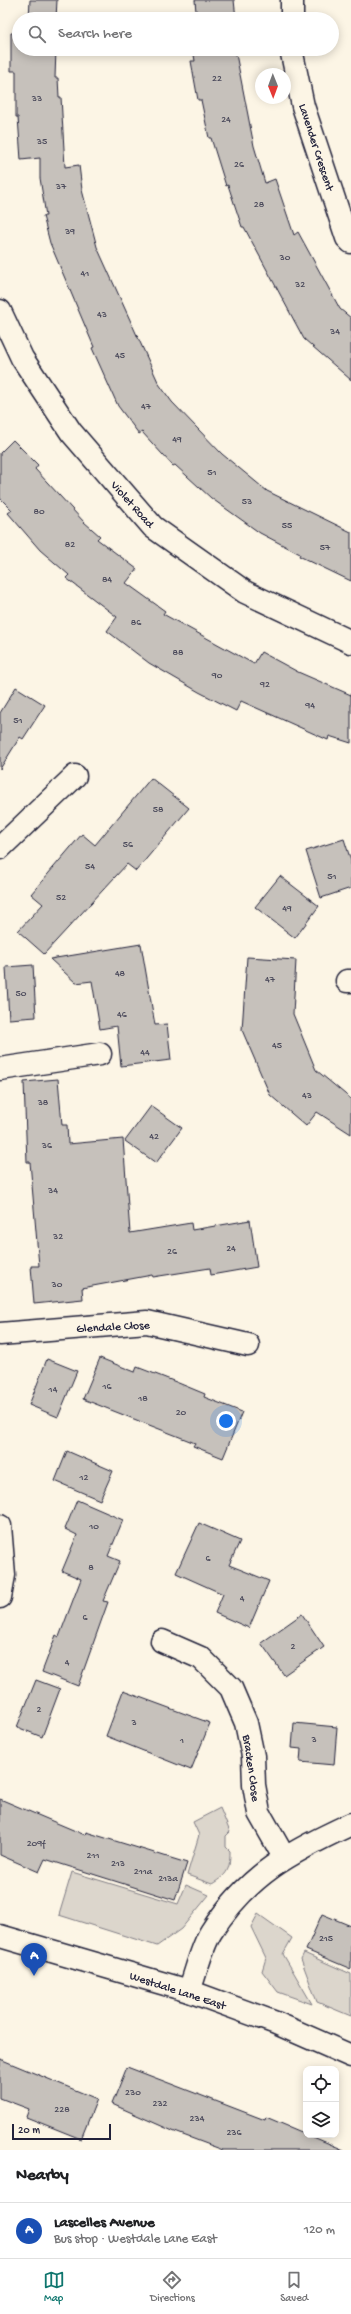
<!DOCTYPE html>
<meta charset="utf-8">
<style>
:root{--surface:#fff;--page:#f2f2f2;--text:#202124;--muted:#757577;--line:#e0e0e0;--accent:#0f766e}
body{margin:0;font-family:"Gochi Hand",sans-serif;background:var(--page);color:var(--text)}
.controls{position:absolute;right:12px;bottom:12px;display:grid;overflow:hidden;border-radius:8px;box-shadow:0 2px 10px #0003}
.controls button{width:36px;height:36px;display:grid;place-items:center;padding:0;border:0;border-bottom:1px solid var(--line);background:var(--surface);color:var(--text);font:20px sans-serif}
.compass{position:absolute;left:255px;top:68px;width:36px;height:36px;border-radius:50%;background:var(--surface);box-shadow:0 2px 10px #0003;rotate:179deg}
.scale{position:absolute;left:12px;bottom:10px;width:99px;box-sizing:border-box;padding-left:4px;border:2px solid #22223b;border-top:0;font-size:11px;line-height:14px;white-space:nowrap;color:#22223b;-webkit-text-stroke:3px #fcf5e5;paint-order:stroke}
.you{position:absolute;left:226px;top:1421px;width:14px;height:14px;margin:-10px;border:3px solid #fff;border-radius:50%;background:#1a73e8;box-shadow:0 0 0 6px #1a73e833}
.badge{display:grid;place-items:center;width:26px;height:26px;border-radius:50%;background:var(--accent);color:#fff;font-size:13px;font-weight:700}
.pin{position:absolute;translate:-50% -33px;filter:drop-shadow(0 1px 2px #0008)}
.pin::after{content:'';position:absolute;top:21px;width:14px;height:12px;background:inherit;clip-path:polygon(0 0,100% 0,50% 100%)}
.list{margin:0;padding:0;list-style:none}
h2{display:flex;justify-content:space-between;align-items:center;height:52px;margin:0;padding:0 16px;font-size:17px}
h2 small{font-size:13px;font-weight:400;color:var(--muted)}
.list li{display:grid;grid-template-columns:26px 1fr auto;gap:12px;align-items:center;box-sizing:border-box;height:56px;padding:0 16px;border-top:1px solid var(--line)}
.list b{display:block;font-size:15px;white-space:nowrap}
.list p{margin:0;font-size:13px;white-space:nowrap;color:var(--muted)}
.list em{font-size:13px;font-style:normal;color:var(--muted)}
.icon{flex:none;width:22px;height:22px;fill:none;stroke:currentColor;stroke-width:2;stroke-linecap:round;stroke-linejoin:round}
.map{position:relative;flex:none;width:351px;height:2150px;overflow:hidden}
.search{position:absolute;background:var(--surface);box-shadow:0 2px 10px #0003;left:12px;right:12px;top:12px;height:44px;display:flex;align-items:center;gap:10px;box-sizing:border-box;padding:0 14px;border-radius:22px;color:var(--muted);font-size:15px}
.sheet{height:108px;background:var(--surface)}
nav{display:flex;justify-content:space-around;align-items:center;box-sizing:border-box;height:56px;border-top:1px solid var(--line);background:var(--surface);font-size:11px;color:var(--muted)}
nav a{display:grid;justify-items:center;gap:2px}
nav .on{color:var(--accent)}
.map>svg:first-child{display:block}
.green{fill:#dcd6cc;stroke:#7f7c84}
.building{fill:#c6c1bb;stroke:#22223b}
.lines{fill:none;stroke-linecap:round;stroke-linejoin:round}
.street-casing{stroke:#22223b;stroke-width:25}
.secondary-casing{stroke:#22223b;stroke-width:25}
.street{stroke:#fcf5e5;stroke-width:22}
.secondary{stroke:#fcf5e5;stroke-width:22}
.labels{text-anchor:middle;stroke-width:3;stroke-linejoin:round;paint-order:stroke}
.number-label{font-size:10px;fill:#4b4a5b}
.street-label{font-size:12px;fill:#22223b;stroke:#fcf5e5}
</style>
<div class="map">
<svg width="351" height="2150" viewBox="0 0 351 2150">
<rect width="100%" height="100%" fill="#fcf5e5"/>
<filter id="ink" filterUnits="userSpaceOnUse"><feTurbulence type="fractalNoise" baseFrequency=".025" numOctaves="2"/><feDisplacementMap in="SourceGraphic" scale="8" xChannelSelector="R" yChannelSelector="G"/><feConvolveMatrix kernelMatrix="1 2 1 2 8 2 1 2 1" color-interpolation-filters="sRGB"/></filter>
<g filter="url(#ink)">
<path class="green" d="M220,1808l10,24 -4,4v11l4,4c0,19 -2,23 -18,33l-25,-9 12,-40 -6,-13z
M72,1872l106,32 8,-19 23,10 -28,34 -24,17 -98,-31z
M258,1914l34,24 -9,16 29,50 -34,-12 -16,-21 4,-13 -15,-31z
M304,1953l47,21v42l-34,-14 -16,-43z"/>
<path class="building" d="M30,0h27l-1,19h-27z
M195,0h39l2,19h-46l-1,-6 7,-1z
M11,33h8v16h37l-1,29h3l1,19h2l4,70 14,-2 3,25 15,57 62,137 13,18 50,52 45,37 84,41v49l-52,-25 1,-2 -40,-21 -49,-35 -36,-33 -2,1 -31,-34 -3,2 -21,-28 -26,-58 2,-1 -44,-104 -7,-27h3l-6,-38v-20l-19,2 -3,-43h-2v-46h-5z
M193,49h42l19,97 11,37 10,-4 19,56 4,-3 42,77 11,9v62l-47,-41 -60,-112h-2l-14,-42 -2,1 -15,-48h-2l-8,-38h-3l-7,-39h4z
M13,440l25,25 -3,4 49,53 16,14 -3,3 40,30 -11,14 39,28 -2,3 91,50 7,-12 37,20 53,23v48l-22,-7 -1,4 -87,-39 -5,10 -37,-19 -50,-29 -42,-32 10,-14 -51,-39 3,-3 -29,-25 -32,-37 4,-3 -12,-12v-45z
M16,687l29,18 -22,34 -3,-2 -20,32v-56z
M151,778l38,30 -53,63 -9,-7 -83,90 -26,-23 25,-27 -12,-10 51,-60 13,11z
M344,839l7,22v27l-30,10 -15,-47z
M280,876l39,30 -24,32 -40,-31z
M141,944l14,81 12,-1 4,36 -50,6 -4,-40 -17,3 -8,-48 -16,2 -26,-24z
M247,957l49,3 -3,54 23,56 35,29v35l-34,-22 -11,14 -36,-31 -28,-65z
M33,965l3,52 -27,2 -3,-52z
M58,1079l4,46h5l1,19 55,-5 7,94 61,-10 1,7 58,-10 7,47 -46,8 -1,-7 -57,9 -1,-2 -70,13 1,11 -49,5 -3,-38h8l-9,-104h-3l-3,-80z
M151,1106l31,22 -26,35 -31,-22z
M100,1358l35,14 2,-5 39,15 29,12 -1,3 38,15 -19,46 -30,-12 2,-3 -112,-44z
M47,1359l30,12 -19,46 -29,-12z
M67,1451l46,20 -13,29 -45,-19z
M77,1500l46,20 -15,36 12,5 -17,40 5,1 -30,84 -36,-14 14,-37 3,2 22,-58 -19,-8 15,-36 -12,-6z
M199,1523l41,18 -11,24 40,16 -20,47 -34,-15 8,-19 -47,-21z
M302,1614l22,33 -40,28 -23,-32z
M36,1680l24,9 -18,48 -25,-10z
M123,1691l87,32 -19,47 -85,-34z
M294,1723l43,4 -3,38 -34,-3 1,-13 -9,-1z
M0,1799l85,36 1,-3 101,31 -12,37 -130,-41 -6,13 -39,-17z
M322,1914l29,12v43l-45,-19z
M0,2059l97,40 -16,40 -55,-22 3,-8 -29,-11z
M127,2067l138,53 1,-3 78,33h-121l-48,-18 -63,-28z"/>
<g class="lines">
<defs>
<path id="street" d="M292,19v-19
M291,49l12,57 44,132 4,4
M0,311l22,47 49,74 82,95 92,65 106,50
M0,848l75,-72
M347,981h4
M0,1069l100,-15
M0,1334l147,-12 101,23
M0,1526l4,49 -4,22
M162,1641l39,17 30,30 15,35 7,33 1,29 5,28 25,44
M189,1991c7,-18 12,-43 22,-59 37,-58 80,-80 140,-108"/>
<path id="secondary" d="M0,1936l189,55 87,32 75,33"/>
</defs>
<use href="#street" class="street-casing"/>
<use href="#secondary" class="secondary-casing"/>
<use href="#street" class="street"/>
<use href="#secondary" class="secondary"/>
</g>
</g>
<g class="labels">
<g class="number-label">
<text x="217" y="81">22</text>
<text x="37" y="101">33</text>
<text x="226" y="122">24</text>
<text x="42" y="144">35</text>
<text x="239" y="167">26</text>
<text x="61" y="189">37</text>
<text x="259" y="207">28</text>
<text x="70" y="234">39</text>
<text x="285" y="260">30</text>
<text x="85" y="276">41</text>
<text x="300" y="287">32</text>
<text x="102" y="317">43</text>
<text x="335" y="334">34</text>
<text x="120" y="358">45</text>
<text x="146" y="409">47</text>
<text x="177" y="442">49</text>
<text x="212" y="475">51</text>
<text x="247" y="504">53</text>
<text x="39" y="514">80</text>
<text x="287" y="528">55</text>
<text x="70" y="547">82</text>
<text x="325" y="550">57</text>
<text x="107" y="582">84</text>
<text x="136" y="625">86</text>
<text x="178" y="655">88</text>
<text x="217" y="678">90</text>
<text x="265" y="687">92</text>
<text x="310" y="708">94</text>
<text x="18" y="723">51</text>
<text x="158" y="812">58</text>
<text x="128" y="847">56</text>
<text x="90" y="869">54</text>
<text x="332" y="879">51</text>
<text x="61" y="900">52</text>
<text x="287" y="911">49</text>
<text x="120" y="976">48</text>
<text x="270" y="982">47</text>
<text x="21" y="996">50</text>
<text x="122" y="1017">46</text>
<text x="277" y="1048">45</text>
<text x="145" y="1055">44</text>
<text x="307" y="1098">43</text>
<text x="43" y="1105">38</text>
<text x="154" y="1139">42</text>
<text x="47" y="1148">36</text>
<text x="53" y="1193">34</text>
<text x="58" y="1239">32</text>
<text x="231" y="1251">24</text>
<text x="172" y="1254">26</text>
<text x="57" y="1287">30</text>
<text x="107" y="1389">16</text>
<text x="53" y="1392">14</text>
<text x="143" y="1401">18</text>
<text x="181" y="1415">20</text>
<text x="84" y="1480">12</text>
<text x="94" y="1529">10</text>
<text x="208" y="1561">6</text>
<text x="91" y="1570">8</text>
<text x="242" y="1601">4</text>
<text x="85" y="1620">6</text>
<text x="293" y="1649">2</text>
<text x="67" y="1665">4</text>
<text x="39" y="1712">2</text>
<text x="134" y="1725">3</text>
<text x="314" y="1742">3</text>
<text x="182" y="1743">1</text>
<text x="36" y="1846">209f</text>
<text x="93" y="1858">211</text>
<text x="118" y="1866">213</text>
<text x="143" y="1874">211a</text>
<text x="168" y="1881">213a</text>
<text x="326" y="1941">215</text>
<text x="133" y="2095">230</text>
<text x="160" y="2106">232</text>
<text x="62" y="2112">228</text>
<text x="197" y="2121">234</text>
<text x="234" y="2135">236</text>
</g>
<g class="street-label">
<text transform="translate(317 147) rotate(72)" y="4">Lavender Crescent</text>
<text transform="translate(133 504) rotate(48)" y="4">Violet Road</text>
<text transform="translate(113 1326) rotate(-3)" y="4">Glendale Close</text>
<text transform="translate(252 1768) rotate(82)" y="4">Bracken Close</text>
<text transform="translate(178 1990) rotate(18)" y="4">Westdale Lane East</text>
</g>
</g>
</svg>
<div class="controls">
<button><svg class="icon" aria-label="locate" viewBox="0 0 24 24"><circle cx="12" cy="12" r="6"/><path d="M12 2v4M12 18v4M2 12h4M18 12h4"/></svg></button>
<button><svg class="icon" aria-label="layers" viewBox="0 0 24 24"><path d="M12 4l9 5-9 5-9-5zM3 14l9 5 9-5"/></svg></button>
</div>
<svg class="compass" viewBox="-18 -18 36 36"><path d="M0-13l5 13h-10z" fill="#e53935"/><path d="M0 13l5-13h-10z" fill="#757577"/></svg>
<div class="scale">20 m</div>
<div class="you"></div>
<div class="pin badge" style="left:34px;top:1976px;background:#1a4fb4">A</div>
<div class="search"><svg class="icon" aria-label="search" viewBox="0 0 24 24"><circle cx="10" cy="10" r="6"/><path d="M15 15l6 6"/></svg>Search here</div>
</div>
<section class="sheet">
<h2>Nearby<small></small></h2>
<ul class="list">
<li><span class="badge" style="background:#1a4fb4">A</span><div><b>Lascelles Avenue</b><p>Bus stop · Westdale Lane East</p></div><em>120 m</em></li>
</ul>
</section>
<nav>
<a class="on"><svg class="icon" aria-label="map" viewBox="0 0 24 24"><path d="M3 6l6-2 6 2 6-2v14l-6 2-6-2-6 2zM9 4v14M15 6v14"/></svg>Map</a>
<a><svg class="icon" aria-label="directions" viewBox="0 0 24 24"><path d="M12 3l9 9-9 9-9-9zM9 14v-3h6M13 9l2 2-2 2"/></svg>Directions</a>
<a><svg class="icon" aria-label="saved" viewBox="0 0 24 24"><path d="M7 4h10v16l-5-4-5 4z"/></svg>Saved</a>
</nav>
